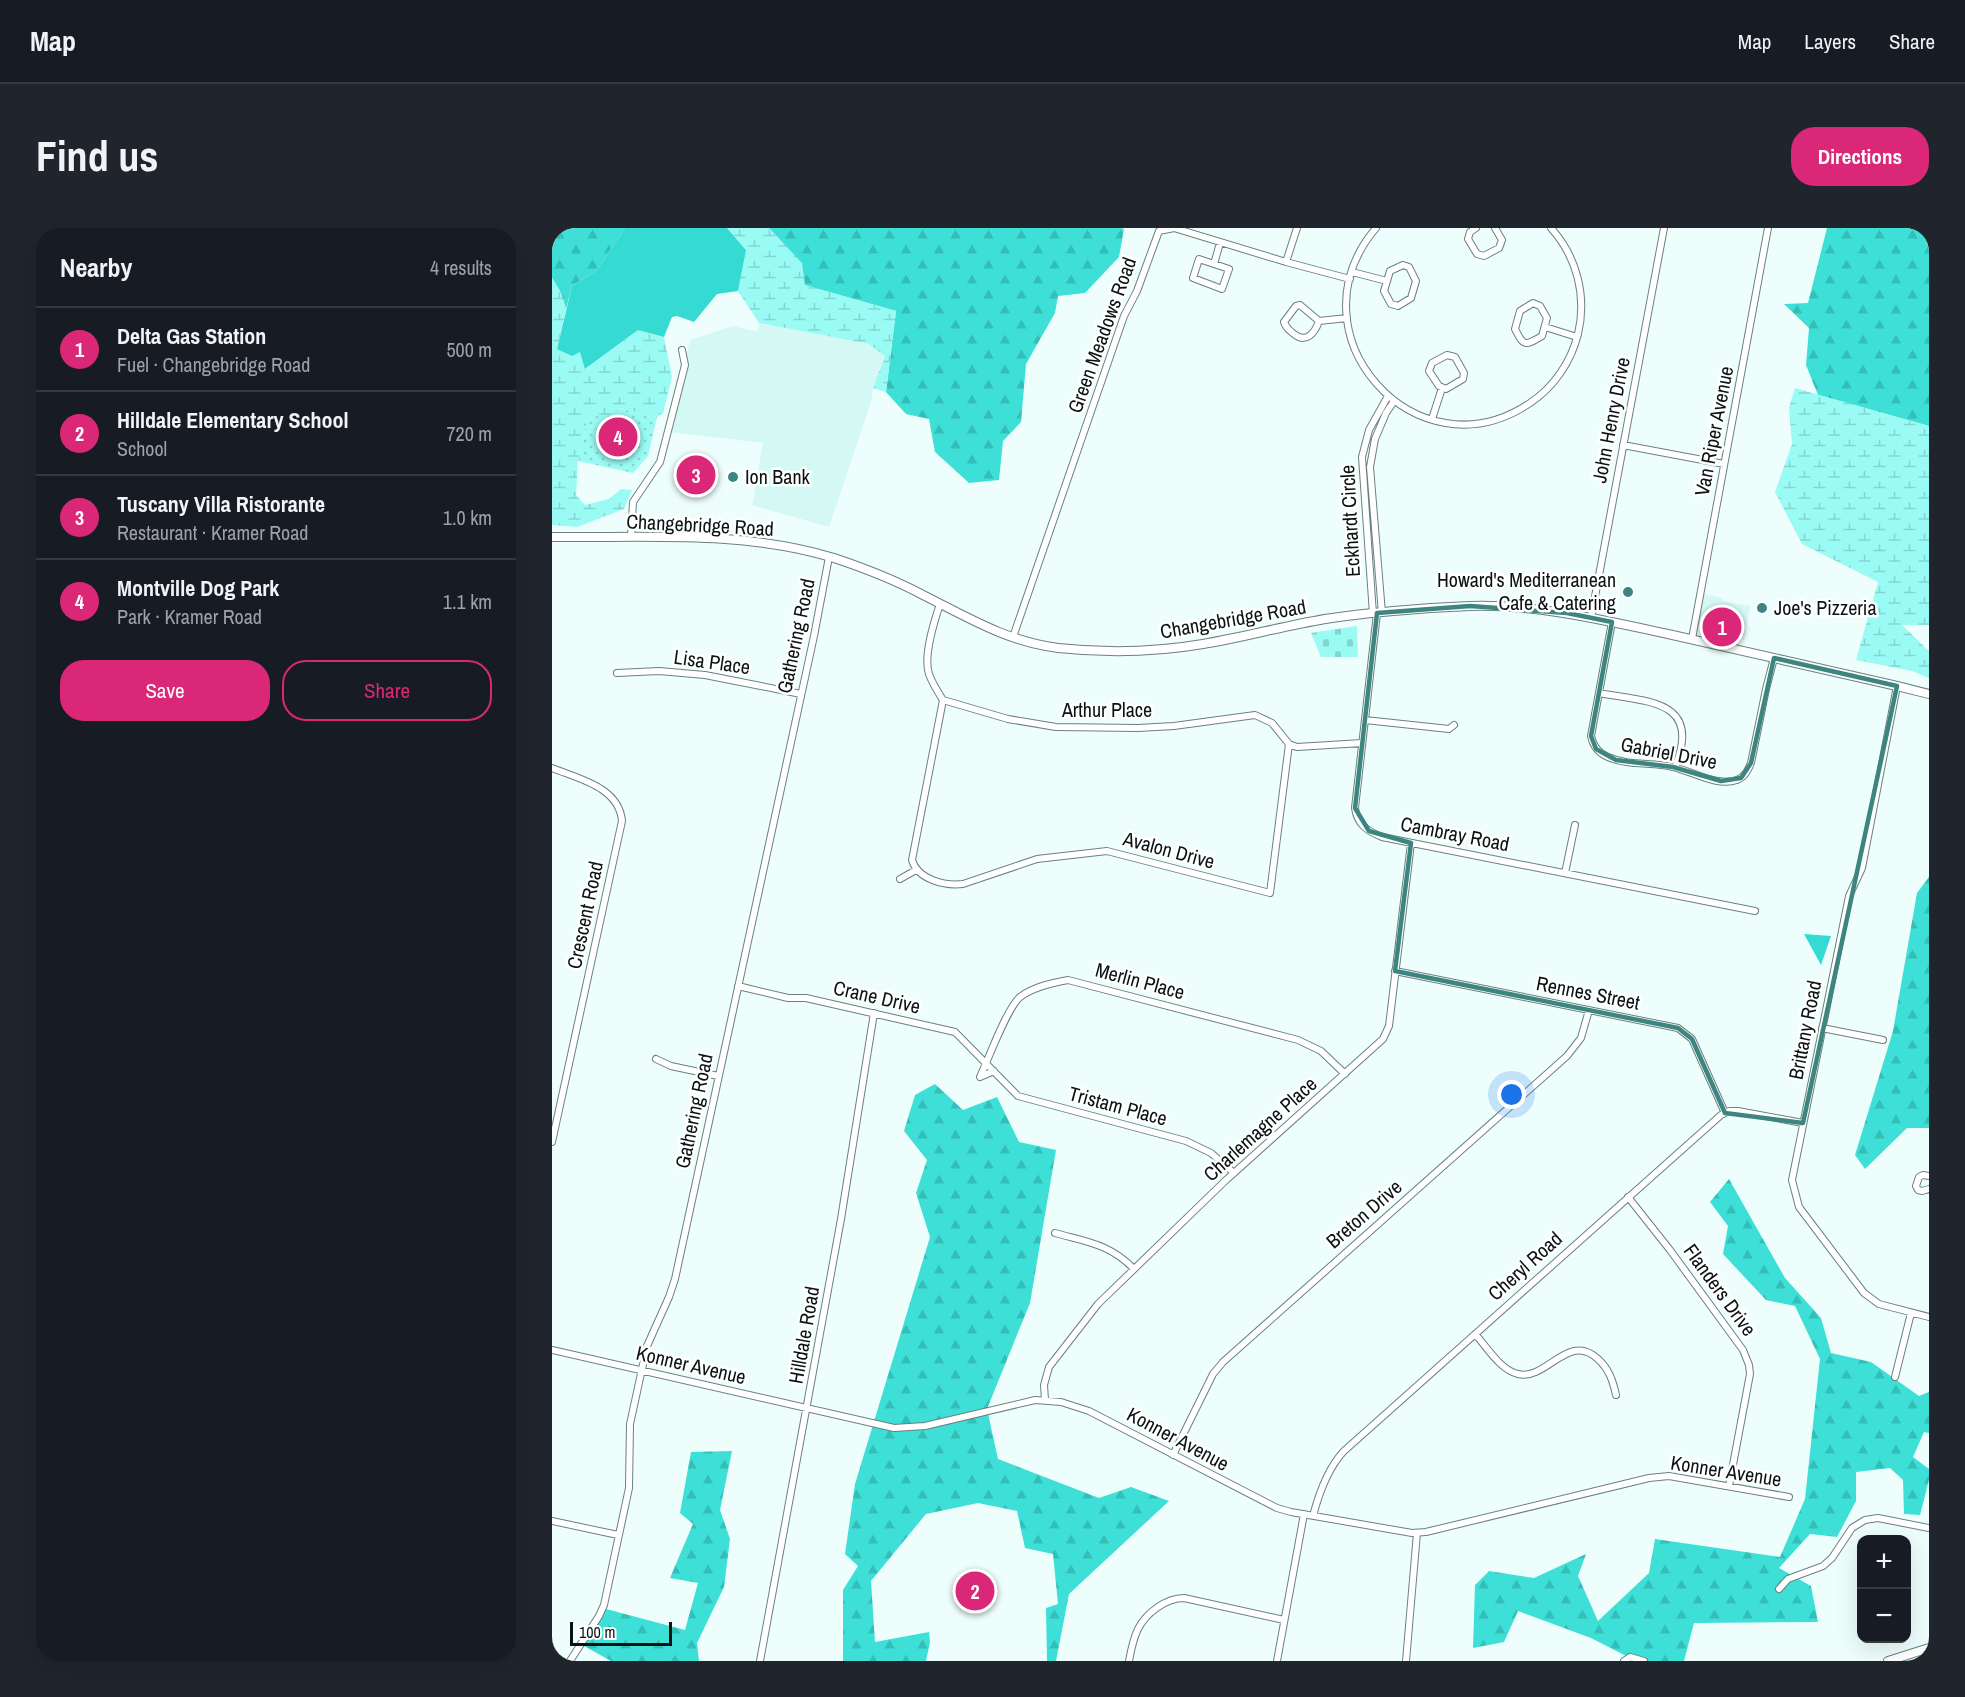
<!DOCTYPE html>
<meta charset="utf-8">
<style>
:root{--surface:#171b24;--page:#20242c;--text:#f1f3f6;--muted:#9ea1a6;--line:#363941;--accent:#db2777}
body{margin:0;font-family:"Archivo Narrow",sans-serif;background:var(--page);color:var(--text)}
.controls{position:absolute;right:18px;bottom:18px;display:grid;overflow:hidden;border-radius:12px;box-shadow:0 6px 24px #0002}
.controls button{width:54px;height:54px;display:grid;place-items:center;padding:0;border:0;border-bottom:2px solid var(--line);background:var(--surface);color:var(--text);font:30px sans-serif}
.scale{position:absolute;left:18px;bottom:15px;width:102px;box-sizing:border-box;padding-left:6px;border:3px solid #0a1312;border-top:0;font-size:16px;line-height:21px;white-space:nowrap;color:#0a1312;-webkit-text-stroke:4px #fff;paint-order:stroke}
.you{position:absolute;left:960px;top:867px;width:21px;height:21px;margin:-15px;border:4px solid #fff;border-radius:50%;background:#1a73e8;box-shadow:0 0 0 9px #1a73e833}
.badge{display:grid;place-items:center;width:39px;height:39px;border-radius:50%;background:var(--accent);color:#fff;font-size:20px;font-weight:700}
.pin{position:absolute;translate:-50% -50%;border:3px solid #fff;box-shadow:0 2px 6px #0006}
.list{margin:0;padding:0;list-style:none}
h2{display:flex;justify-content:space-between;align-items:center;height:78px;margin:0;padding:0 24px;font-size:26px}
h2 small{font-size:20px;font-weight:400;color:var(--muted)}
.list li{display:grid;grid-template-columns:39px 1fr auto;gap:18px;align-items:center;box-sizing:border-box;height:84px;padding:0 24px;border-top:2px solid var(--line)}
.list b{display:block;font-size:22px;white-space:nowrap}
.list p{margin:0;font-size:20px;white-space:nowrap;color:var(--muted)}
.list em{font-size:20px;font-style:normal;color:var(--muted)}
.actions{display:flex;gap:12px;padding:18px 24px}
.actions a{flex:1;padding:14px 0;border:2px solid var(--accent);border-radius:24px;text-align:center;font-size:21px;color:var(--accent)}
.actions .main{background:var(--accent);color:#fff}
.map{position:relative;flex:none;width:1377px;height:1433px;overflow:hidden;border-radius:24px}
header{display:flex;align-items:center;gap:36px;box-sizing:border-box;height:84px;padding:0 30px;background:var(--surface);border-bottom:2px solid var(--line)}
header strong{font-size:28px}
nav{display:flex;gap:33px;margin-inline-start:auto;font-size:21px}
.intro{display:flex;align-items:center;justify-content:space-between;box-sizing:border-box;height:144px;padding:0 36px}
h1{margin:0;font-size:42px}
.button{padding:15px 27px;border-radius:24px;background:var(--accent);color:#fff;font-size:21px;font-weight:700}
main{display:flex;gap:36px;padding:0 36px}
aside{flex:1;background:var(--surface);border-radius:24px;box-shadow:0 6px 24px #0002}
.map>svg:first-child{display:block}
.built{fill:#d4f8f4}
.grass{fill:url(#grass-dots)}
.forest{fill:url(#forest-firs)}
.wetland{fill:url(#wetland-marsh)}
.cemetery{fill:url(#cemetery-stones)}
.water{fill:#35dad2}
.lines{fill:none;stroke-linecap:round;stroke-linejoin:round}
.minor-casing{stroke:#6a817f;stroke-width:8}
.tertiary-casing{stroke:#6a817f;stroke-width:10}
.secondary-casing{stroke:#6a817f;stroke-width:10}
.minor{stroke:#fff;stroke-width:6}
.tertiary{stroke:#fff;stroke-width:8}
.secondary{stroke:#fff;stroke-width:8}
.marked{fill:none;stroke:#3d8580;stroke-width:4.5;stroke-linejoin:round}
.poi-dot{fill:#3d8580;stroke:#fff;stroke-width:2}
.labels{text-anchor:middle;stroke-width:5;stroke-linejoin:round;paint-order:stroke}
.street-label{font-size:20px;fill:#0a1312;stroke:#fff}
.poi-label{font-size:20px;fill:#0a1312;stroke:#fff;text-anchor:start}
</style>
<header>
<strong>Map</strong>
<nav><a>Map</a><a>Layers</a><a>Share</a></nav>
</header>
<div class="intro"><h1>Find us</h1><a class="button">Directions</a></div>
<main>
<aside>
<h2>Nearby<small>4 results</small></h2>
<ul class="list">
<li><span class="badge">1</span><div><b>Delta Gas Station</b><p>Fuel · Changebridge Road</p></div><em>500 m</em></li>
<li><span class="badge">2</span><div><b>Hilldale Elementary School</b><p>School</p></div><em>720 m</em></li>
<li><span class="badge">3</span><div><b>Tuscany Villa Ristorante</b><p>Restaurant · Kramer Road</p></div><em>1.0 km</em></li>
<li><span class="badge">4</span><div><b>Montville Dog Park</b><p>Park · Kramer Road</p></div><em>1.1 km</em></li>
</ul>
<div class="actions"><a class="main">Save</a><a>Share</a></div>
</aside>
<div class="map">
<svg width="1377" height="1433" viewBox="0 0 1377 1433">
<defs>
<pattern id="grass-dots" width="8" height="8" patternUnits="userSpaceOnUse" patternTransform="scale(1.5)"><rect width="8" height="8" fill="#9afbf4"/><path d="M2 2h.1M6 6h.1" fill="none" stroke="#83d6d0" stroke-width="1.8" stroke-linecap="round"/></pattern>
<pattern id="forest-firs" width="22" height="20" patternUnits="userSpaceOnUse" patternTransform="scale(1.5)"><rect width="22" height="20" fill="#3ddfd7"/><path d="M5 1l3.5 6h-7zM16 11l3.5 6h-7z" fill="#34beb8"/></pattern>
<pattern id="wetland-marsh" width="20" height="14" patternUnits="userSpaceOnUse" patternTransform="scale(1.5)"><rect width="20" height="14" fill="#9afbf4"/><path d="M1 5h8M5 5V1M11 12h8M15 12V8" fill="none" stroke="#83d6d0"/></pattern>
<pattern id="cemetery-stones" width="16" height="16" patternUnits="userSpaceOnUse" patternTransform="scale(1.5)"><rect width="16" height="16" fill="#9afbf4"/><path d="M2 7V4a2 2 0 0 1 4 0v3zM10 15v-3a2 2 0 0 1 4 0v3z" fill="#83d6d0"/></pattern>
</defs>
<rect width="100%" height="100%" fill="#eefefc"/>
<path class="built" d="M207,95l110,21 16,11 -12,33 -2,14 -42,125 -77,-22 11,-62 -93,-11 20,-92 43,-14 25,6z
M1152,366l19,4v3l27,5 -6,34 -32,-7 -8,-9 -5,-1z"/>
<path class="grass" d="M65,180l40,9 -9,39 -15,17 -55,-12 11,-49z"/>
<path class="forest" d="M0,0h73l-28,42 -25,16 -6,23 -5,-16 -9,-15z
M217,0h352l3,1 -5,28 -34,36 -27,3 -3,17 -29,51 -5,58 -18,19 -4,39 -30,3 -34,-31 -6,-33 -23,-5 -20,-22 10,-81 -92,-26 -3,-22z
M1275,0h102v198l-111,-31 -12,-30 3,-37 -25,-24 24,-1z
M1377,649v251h-22l-42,41 -10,-14 38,-124 24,-138z
M383,856l28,26 34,-13 22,45 37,8 -26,153 -43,106 11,50 101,39 32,-11 38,14 -100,93 -13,67h-9l-1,-53 12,-4 -5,-50 -28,-6 -8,-37 -39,-8 -52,11 -55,67 4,61 54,-10 1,10 -4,19h-83v-71l15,-24 -13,-12 10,-70 75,-247 -14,-44 11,-33 -23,-29 11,-36z
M1177,951l56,99 36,40 10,35 40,9 48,34 10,-4v41l-5,-1 -11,25 16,12v11l-9,35 -16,-1 -1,-34 -13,-12 -34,4v29l-19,36 -27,-3 -31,34 32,18 7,36 -124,1 -10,38h-43l-9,-2 -41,-21 -73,-27 -14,31 -31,6 2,-63 14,-14 45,7 52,-24 -8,22 20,45 51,-48 6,-34 125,18 25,-58 15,-140 -25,-53 -29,-6 -43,-46 5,-28 -18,-24z
M180,1223l-12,59 10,29 -6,48 -27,56 2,18h-88l-27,-15 22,-37 79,21 13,-47 -28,-5 23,-54 -13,-11 11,-61z"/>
<path class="wetland" d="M175,0h42l33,35 3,22 91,26 -10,81 -13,-4 12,-32 -16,-12 -110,-21 -21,-32 8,-42z
M0,50l9,15 5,16 -9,40 23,3 6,17 52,-39 26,7 8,40 -9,36 -6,4 -40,-9 -3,9 -25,-4 -11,48 -2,34 9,10 24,-6 12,-10 11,1 -8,19 -47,18 -25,-2z
M1243,160l134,38v199h-27l27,26v27l-17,-7 -56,-11 22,-78 -76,-38 -27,-52 17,-48 -3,-37z"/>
<path class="cemetery" d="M805,398l1,31h-37l-10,-24z"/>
<path class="water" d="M73,0h102l19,22 -8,41 -21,3 -23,28 -17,-6 -5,1 -8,20 -26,-7 -53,39 -5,-17 -8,4 -15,-7 15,-63 25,-16z
M1252,706l27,2 -10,29z"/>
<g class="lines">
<defs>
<path id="minor" d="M824,0c-90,106 41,252 154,175 24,-16 41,-41 48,-69 9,-38 -1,-77 -27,-106
M924,0l-6,4 -2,7 9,15 7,2 15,-8 3,-8 -7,-12
M647,31l30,10 -7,20 -29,-11z
M734,34l11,-34
M662,36l6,-21
M851,37l6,2 7,14 -5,17 -13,8 -7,-2 -7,-13 6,-20z
M800,44l35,9
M981,75l7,3 7,12 -5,18c-17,10 -18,11 -27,-7l5,-18z
M748,77l19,16c-4,12 -13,23 -25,13 -5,-4 -8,-6 -10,-12l12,-16z
M767,93l28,-3
M993,99l32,10
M895,127l8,2 9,16 -1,6 -17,10 -7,-3 -10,-15 3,-8z
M880,191l10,-31
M1071,217l101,19
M79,309l2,-35 27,-40 25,-97 -3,-15
M388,376c-6,18 -17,52 -11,70 3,9 9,18 14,26l65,19 48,8 82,1 36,-2 81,-11 17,8 17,21 8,3 65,-4
M825,385l-22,195c2,16 12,23 27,29l373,74
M830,385l-12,-146 5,-28 11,-26 8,-12
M821,386l-11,-157 7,-27 19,-34
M1039,390l73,-390
M1060,394l-21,114c2,10 7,17 17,21 20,9 44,5 65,10 19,4 43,20 64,13 8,-3 11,-10 14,-17l15,-74 8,-31
M461,409l111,-321 13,-25 22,-60 15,-3 112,34 64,17
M1140,411l76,-411
M65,445l42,-2 46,4 96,19
M1345,458l-35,182 -13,28 -57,284 7,27 65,86 15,11 50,13
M1047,465c47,9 104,6 76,74
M391,472l-31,160c6,20 33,26 51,24l74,-25 70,-8 163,42 19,-149
M813,492l84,9 5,-4
M0,540c27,11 67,19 70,53l-70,321
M1013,645l10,-48
M348,651l16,-9
M843,743l283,57 14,11 33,74
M186,758l50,12h18l149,34 63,64 168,45 25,12 23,20
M1270,800l61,12
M104,831l15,7 47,10
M442,843l-14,6c8,-17 27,-69 40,-80 13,-10 31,-14 48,-17l230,60 23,11 24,23
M1377,948l-6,-1 -4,2 -3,9 2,4 4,1 7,-2
M1076,969l42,53 73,100 6,15 1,9 -21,112
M503,1005c32,9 55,11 79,36
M923,1106c12,13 25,36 43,40 29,7 50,-43 80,-15 11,10 15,22 18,36
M0,1122l342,78 31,-2 110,-26 26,2 28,9 188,97 14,4 121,21 14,-1 223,-54 20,-2 120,21
M1343,1149l16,-64
M493,1172l-1,-15 5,-18 49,-63 127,-123 158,-142 6,-13 22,-183
M621,1227l40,-81 10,-12 344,-306 14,-18 8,-28
M761,1288c6,-23 15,-48 31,-65l377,-336 8,-4h9l65,12
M0,1293l66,14
M1227,1361l9,-10 35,-13 9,-8 20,-30 13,-8 13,-2 51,10
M18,1433l29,-45 5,-11 25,-117 1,-64 17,-78 22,-49 6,-18 139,-643 15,-79
M208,1433l81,-442 33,-206
M577,1433c2,-11 4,-22 9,-32 8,-16 28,-31 46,-31l100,22
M725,1433l27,-147
M854,1433l11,-128
M1072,1433l6,-4 14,4"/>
<path id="tertiary" d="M1336,1433l41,-13"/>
<path id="secondary" d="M0,309c94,1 190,-7 282,21 30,10 61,22 89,37 44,22 85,47 135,53 47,5 98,4 145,-4 41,-7 81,-18 122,-25 47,-7 97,-11 145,-13 67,-2 132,14 198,28 76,17 153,35 229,52l32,8"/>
</defs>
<use href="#minor" class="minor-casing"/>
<use href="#tertiary" class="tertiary-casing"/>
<use href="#secondary" class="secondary-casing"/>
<use href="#minor" class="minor"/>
<use href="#tertiary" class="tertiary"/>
<use href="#secondary" class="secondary"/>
</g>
<path class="marked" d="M918,378l97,7 45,9 -21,114 5,13 20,11 57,7 48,14 20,-3 10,-15 23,-105 123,28 -94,437 -78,-10 -33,-74 -14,-11 -283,-57 16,-128 -42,-12 -14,-23 22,-195z"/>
<g class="poi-dot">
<circle cx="181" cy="249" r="6"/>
<circle cx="1076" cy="364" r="6"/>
<circle cx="1210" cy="380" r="6"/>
</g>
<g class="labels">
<g class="street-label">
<text transform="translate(550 107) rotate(-70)" y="7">Green Meadows Road</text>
<text transform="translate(1059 192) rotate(-79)" y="7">John Henry Drive</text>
<text transform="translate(1162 203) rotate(-79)" y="7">Van Riper Avenue</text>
<text transform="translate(798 293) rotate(-93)" y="7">Eckhardt Circle</text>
<text transform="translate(148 297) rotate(3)" y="7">Changebridge Road</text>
<text transform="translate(681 391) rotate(-10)" y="7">Changebridge Road</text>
<text transform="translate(244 408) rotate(-78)" y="7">Gathering Road</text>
<text transform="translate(160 434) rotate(8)" y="7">Lisa Place</text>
<text x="555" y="489">Arthur Place</text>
<text transform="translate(1117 525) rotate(11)" y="7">Gabriel Drive</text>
<text transform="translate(903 606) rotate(11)" y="7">Cambray Road</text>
<text transform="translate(617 622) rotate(15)" y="7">Avalon Drive</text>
<text transform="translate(33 687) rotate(-78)" y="7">Crescent Road</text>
<text transform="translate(588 753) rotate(15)" y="7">Merlin Place</text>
<text transform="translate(1036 765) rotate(11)" y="7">Rennes Street</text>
<text transform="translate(325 769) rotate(13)" y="7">Crane Drive</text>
<text transform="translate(1253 802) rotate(-79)" y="7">Brittany Road</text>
<text transform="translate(566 878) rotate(15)" y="7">Tristam Place</text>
<text transform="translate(142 883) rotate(-78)" y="7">Gathering Road</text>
<text transform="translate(708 901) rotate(-42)" y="7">Charlemagne Place</text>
<text transform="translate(812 986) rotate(-41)" y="7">Breton Drive</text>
<text transform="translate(973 1038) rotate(-42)" y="7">Cheryl Road</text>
<text transform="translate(1168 1062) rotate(54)" y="7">Flanders Drive</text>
<text transform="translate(252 1107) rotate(-80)" y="7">Hilldale Road</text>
<text transform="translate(139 1137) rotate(13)" y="7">Konner Avenue</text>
<text transform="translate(626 1211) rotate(28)" y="7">Konner Avenue</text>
<text transform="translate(1174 1243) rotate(9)" y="7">Konner Avenue</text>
</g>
<g class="poi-label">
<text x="193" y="256">Ion Bank</text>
<text x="1064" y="359" text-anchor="end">Howard's Mediterranean<tspan x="1064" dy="23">Cafe &amp; Catering</tspan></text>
<text x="1222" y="387">Joe's Pizzeria</text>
</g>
</g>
</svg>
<div class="controls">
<button>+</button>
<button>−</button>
</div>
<div class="scale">100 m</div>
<div class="you"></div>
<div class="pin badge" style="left:1170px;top:399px">1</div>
<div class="pin badge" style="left:423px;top:1363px">2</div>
<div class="pin badge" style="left:144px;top:247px">3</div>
<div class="pin badge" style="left:66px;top:209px">4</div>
</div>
</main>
